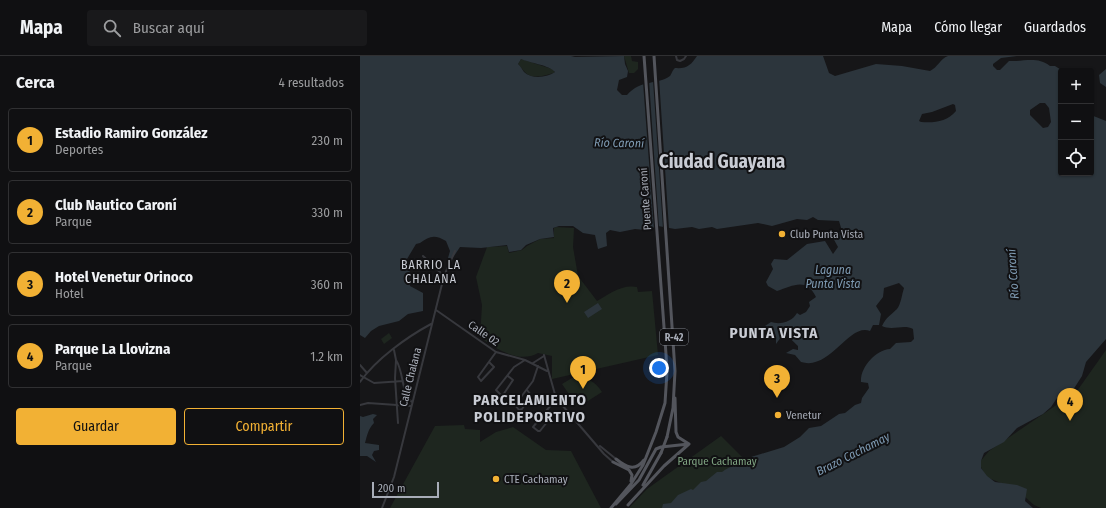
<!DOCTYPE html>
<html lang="es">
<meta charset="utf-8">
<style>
:root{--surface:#101012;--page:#19191b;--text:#f1f3f6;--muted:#9c9d9f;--line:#303032;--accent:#f2b134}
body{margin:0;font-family:"Fira Sans Condensed",sans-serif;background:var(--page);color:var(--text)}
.controls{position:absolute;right:12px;top:12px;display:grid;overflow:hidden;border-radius:4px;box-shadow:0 1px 3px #0004}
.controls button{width:36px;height:36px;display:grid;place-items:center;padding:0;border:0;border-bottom:1px solid var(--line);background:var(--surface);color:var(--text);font:20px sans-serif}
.scale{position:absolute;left:12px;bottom:10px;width:67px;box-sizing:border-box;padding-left:4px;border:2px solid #a8adb8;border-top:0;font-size:11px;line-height:14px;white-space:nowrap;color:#a8adb8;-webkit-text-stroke:3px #111113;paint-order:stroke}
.you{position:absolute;left:299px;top:312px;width:14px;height:14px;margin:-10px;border:3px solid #fff;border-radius:50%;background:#1a73e8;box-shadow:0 0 0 6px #1a73e833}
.badge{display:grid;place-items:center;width:26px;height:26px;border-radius:50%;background:var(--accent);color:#111;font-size:13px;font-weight:700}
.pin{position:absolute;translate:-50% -33px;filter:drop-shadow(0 1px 2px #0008)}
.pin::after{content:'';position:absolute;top:21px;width:14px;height:12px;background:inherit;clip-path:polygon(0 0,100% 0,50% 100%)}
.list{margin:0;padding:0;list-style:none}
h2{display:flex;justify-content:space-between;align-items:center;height:52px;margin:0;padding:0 16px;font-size:17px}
h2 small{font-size:13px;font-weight:400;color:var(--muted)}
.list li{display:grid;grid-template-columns:26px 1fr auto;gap:12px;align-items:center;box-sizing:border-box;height:64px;margin:0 8px 8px;padding:0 8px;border:1px solid var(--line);border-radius:4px}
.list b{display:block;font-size:15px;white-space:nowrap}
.list p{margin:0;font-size:13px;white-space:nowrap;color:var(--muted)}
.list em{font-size:13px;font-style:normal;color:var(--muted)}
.actions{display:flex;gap:8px;padding:12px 16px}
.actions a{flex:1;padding:9px 0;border:1px solid var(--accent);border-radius:4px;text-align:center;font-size:14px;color:var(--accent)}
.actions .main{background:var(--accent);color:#111}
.icon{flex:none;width:22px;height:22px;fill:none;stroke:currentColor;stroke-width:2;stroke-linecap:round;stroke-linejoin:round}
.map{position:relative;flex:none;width:746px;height:452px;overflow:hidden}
header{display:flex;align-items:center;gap:24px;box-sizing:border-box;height:56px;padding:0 20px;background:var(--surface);border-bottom:1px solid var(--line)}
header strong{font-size:19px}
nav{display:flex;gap:22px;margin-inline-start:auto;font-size:14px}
.search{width:280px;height:36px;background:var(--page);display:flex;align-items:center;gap:10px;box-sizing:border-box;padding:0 14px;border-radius:4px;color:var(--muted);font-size:15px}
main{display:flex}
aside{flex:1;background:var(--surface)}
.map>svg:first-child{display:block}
.green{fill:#1e261f}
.water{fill:#2c353c;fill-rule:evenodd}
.pier{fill:#161618}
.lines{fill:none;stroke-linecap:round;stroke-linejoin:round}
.minor{stroke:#37383d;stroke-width:2}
.primary{stroke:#53555c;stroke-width:3}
.primary-bridge{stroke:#53555c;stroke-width:3}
.poi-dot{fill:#f2b134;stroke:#111113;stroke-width:1.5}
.labels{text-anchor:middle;stroke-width:4;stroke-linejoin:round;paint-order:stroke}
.shield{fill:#111113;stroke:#7b7e86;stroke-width:1}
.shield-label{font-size:10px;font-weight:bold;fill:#a8adb8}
.street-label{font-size:11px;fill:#a8adb8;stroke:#111113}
.poi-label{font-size:11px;fill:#a8adb8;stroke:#111113;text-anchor:start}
.park-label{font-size:11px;fill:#7fa381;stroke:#111113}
.water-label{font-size:12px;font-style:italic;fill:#7f9bb3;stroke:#111113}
.neighbourhood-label{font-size:12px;letter-spacing:1px;fill:#c9ccd4;stroke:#111113}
.district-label{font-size:15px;font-weight:bold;letter-spacing:1px;fill:#c9ccd4;stroke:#111113}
.town-label{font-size:19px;font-weight:bold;fill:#c9ccd4;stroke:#111113}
</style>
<header>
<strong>Mapa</strong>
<div class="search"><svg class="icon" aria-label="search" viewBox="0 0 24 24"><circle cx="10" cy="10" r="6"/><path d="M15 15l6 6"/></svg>Buscar aquí</div>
<nav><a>Mapa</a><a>Cómo llegar</a><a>Guardados</a></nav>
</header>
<main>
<aside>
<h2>Cerca<small>4 resultados</small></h2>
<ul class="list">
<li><span class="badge">1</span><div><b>Estadio Ramiro González</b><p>Deportes</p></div><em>230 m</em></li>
<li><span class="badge">2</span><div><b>Club Nautico Caroní</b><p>Parque</p></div><em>330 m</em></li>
<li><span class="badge">3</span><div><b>Hotel Venetur Orinoco</b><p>Hotel</p></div><em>360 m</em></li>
<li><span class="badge">4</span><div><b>Parque La Llovizna</b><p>Parque</p></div><em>1.2 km</em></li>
</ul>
<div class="actions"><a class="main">Guardar</a><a>Compartir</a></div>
</aside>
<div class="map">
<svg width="746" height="452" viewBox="0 0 746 452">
<rect width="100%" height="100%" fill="#161618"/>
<path class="green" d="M264,0h7l1,5 6,1v7l-4,4h-5z
M161,3l31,10 2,1v3c-9,2 -22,8 -30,-2 -2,-2 -3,-4 -6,-7z
M196,171l18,1 -1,19 5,29 19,25c12,-7 25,-17 40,-14l1,5 14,-1 6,64 -106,24v-23l-14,-3c-19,11 -42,-4 -58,-16l2,-32 -6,-28 11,-30 20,-1 2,7 13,-3 5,-4 13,-7 14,-1v-10z
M29,277l3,5 -8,6 -3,-5z
M746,294v158h-65l-7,-3 -18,-16 -30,-12 -7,-14 10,-12 88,-60z
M212,322c14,-1 23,3 30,14l-22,14h-3l-15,-22z
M104,369l1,4 15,1v12l16,-10 17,-5 33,23 25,1 30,57h-211l45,-82z
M361,380l28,28 -71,44h-49l18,-19z"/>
<path class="water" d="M0,0h211l4,1 49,-1 1,8 3,7 -1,6 -8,3 -2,10 5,5h5c14,-16 31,-10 43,-19 2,-3 2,-5 5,-8 12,1 16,-3 22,-12h126l6,17 6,3 41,-12 26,2 28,5c8,-4 10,-12 18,-15h69l-16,2 -8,6v2l4,4h3l9,-9c15,1 28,-5 41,5h5l8,5h-2v102h30v-58l15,6v218l-20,23 -4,14 -9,14 -16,8 -6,9 -8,7 -26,14 -13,14 -20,11 -3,8v7l6,8 8,6 22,3 10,4 -2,12 8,7h-371l1,-4 8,-1 7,-8 13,-6 2,1 8,-8 5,-1 11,-9h5c8,-7 21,-7 29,-15l33,-10 16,-10 9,-9 12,-2 18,-12 6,-1 10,-8 6,-2 1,-5 7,-10 -1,-5 -7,-1c-1,-15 15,-32 29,-33l6,-6 15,-1 3,-3 -1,-10c-9,-5 -21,2 -31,-3 4,-9 9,-11 15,-17 4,-5 5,-15 7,-21l-5,-5 -15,5 -1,9 -7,9 5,8 -2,11h-6l-3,6c-22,-8 -39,40 -69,31l-6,-7 -9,-2 7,-4 5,1v-4c-6,-5 -8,-10 -17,-9l-5,7v-5l-9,-6 1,-3 -3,-4 6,-4c9,3 21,0 26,-9l3,2 6,-3 4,-6 -1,-4 7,-5c-10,-20 -23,-11 -39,-6l-9,-5 -2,-4 7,-13 -2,-5 3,-5 13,1 20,-16 18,-3 8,13 5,-7 -6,-11 10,-5 -3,-10 -21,-1 -5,-3 -6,3 -10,-1 -25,7 -14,-3 -41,6 -5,-2 -13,2 -7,-2 -17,2 -17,-3 -12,4 -11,-1 -15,3 -10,-2 -4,3 1,13 -9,3 -3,-14 -12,-2 -10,-7h-14l-6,2 1,9 -14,2 -14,6 -5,5 -12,2 -2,-7 -26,3 -21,-1 -8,12 -4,-1 2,-7 -4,-10c-11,-7 -17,-5 -26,2l-4,1 -9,15 1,4 7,3 -5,3c-1,5 -1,11 0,17l13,7v18l-15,3 -9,7 -20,5 -8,5 -6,7 -5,-3zM161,3c9,4 28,6 34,13 -7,5 -23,8 -31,0 -2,-3 -3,-5 -6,-8zM680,47h5l4,5 2,14 -3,5 -5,1 -13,-13v-5zM593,48l2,1 1,6c-9,11 -22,12 -35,11l-2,-1 3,-7 10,-2z
M746,13v18l-6,-4 -1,-8z
M238,247l4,6 -14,9 -4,-6z
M13,358l4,1 -4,4 1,4c-6,6 -7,13 -9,20l14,2v5l-5,1 -2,4 4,7 -9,-6h-7v-40l3,1z"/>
<path class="pier" d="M299,22l10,151 -6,-1 -10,-148z
M289,24l10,148 -5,1 -11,-147z"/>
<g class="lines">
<path class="minor" d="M316,0l1,4 3,1 4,-2 2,-3
M63,200l21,20
M76,254l60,42 29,8 22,11
M34,294l2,10 -1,18 3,45
M184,299l12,43 48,56 9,8
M36,304c8,12 5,33 16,42
M129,306l5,5 -13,14 -3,-4 18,-25
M173,307l11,-7
M0,309l7,8
M0,319l14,8 29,-2
M148,320l5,4 -10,15h-2l-5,-5 18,-23 11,-7
M0,326c16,-23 47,-45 71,-58
M167,334l4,5 -9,14 -3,1 -4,-5 18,-24 5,-15
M0,349l8,-2 43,3
M185,355l6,6 -11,14h-2l-5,-4 23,-28
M240,390l16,13
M22,452l12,-31 50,-201 11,-25"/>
<path class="primary" d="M294,0l21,315 -2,37 -6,29
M315,342l1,34 2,5 11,7
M256,403c10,8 19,13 28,1
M253,406l16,8 3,5 -1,6
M283,429l18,-32
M256,448l23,-24 17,-31 5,-2 28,-3
M268,449l36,-39 25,-22
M251,452l20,-24 12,-19 13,-33 9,-29 2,-31 -1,-18 -22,-298"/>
<path class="primary-bridge" d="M301,397l6,-16"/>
</g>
<g class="poi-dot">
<circle cx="422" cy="178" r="4"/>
<circle cx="418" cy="359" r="4"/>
<circle cx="136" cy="423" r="4"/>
</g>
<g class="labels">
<rect class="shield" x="300" y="273" width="28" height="16" rx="3"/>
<g class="shield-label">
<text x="314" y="285">R-42</text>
</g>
<g class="street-label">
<text transform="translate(285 143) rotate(-94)" y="4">Puente Caroní</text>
<text transform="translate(124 277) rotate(35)" y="4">Calle 02</text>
<text transform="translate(50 321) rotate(-76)" y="4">Calle Chalana</text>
</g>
<g class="poi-label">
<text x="430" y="182">Club Punta Vista</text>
<text x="426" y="363">Venetur</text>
<text x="144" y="427">CTE Cachamay</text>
</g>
<g class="park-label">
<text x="357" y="409">Parque Cachamay</text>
</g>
<g class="water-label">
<text transform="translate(259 87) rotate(1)" y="4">Río Caroní</text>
<text x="473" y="218">Laguna<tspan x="473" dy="14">Punta Vista</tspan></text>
<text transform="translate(653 218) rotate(-94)" y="4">Río Caroní</text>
<text transform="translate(493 398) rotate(-27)" y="4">Brazo Cachamay</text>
</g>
<g class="neighbourhood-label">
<text x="71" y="213">BARRIO LA<tspan x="71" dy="14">CHALANA</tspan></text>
</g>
<g class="district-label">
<text x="414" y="282">PUNTA VISTA</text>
<text x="170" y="349">PARCELAMIENTO<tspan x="170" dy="17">POLIDEPORTIVO</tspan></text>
</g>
<g class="town-label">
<text x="362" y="112">Ciudad Guayana</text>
</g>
</g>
</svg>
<div class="controls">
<button>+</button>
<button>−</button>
<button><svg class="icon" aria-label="locate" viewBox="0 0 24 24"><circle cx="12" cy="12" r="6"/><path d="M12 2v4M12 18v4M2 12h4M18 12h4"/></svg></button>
</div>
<div class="scale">200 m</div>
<div class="you"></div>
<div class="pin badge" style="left:223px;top:333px">1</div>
<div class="pin badge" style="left:207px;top:247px">2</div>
<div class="pin badge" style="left:417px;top:342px">3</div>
<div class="pin badge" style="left:710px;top:365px">4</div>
</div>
</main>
